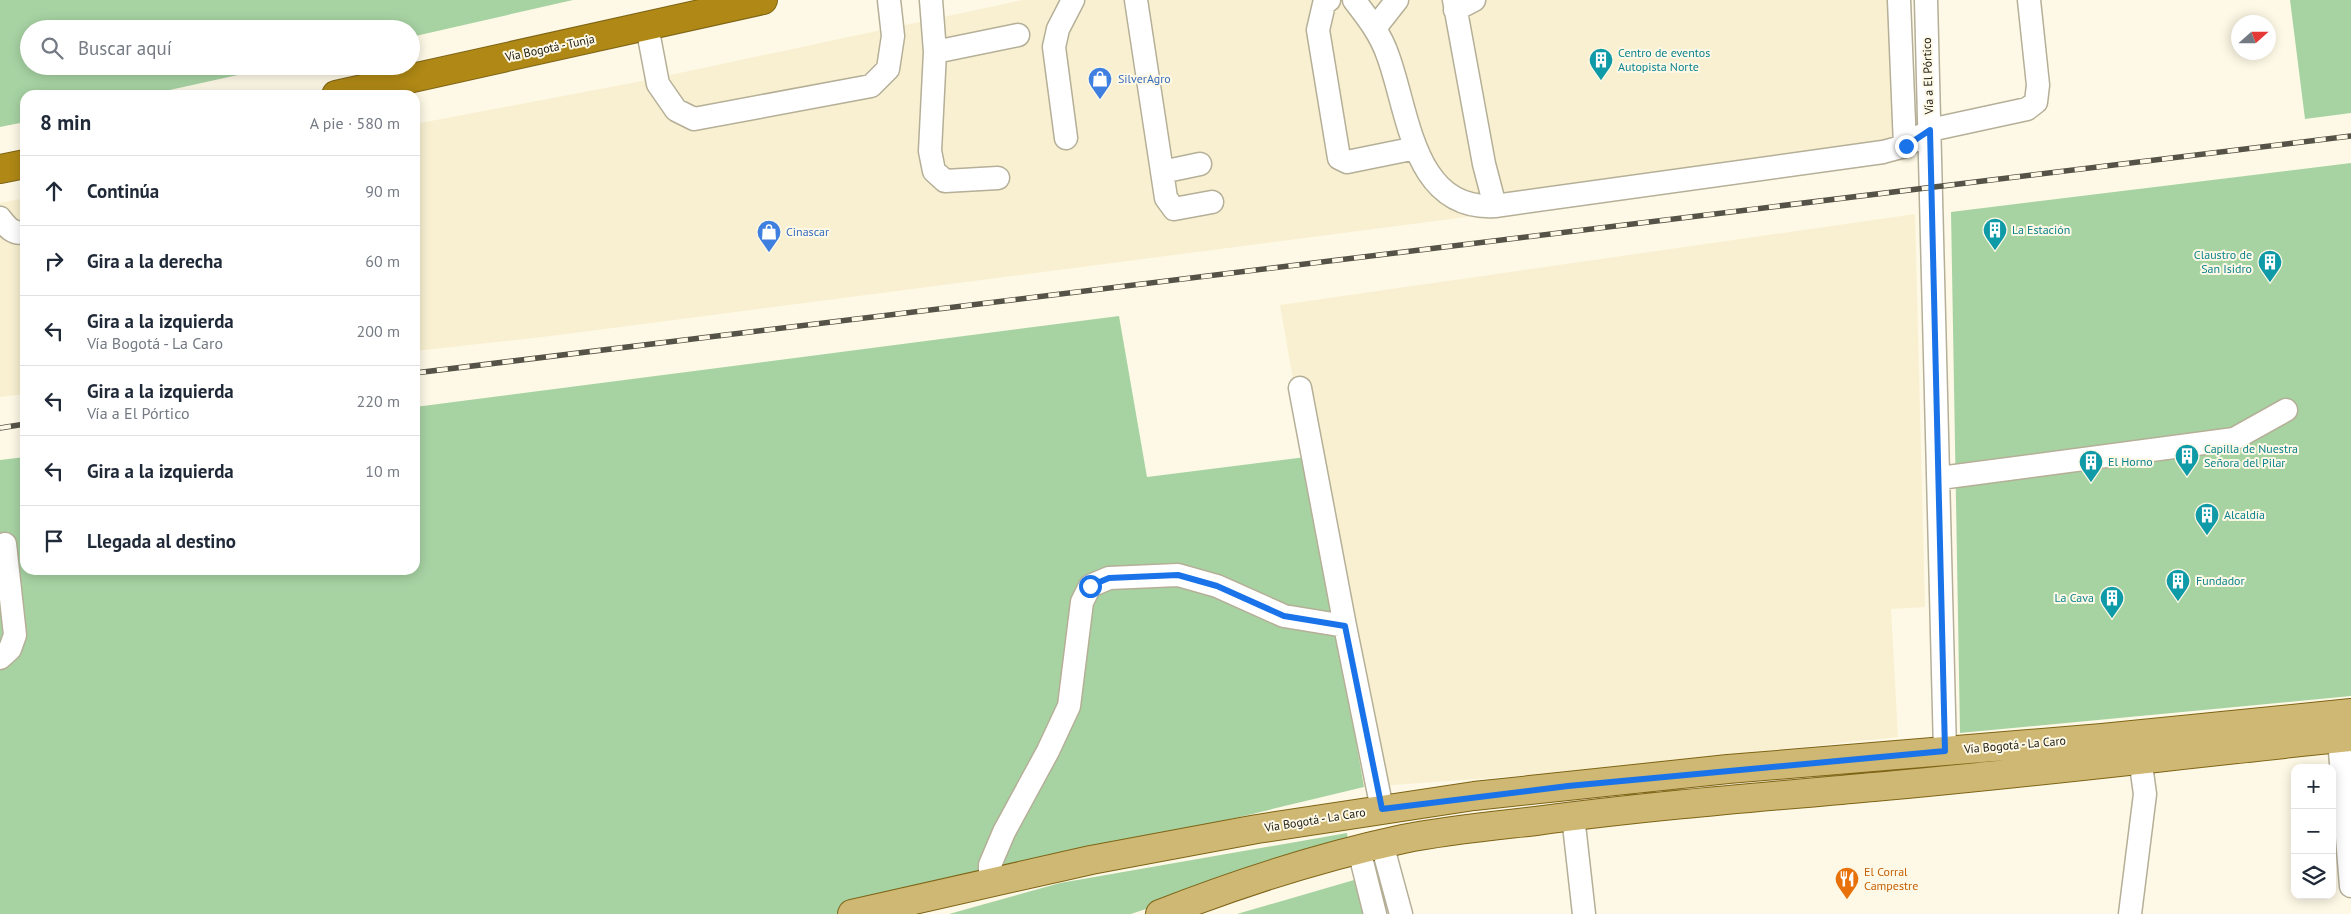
<!DOCTYPE html>
<html lang="es">
<meta charset="utf-8">
<style>
:root{--surface:#fff;--page:#f2f2f3;--text:#1f2937;--muted:#747a83;--line:#e0e1e3}
body{margin:0;font-family:"PT Sans",sans-serif;background:var(--page);color:var(--text)}
.controls{position:absolute;right:15px;bottom:15px;display:grid;overflow:hidden;border-radius:10px;box-shadow:0 2px 12px #0003}
.controls button{width:45px;height:45px;display:grid;place-items:center;padding:0;border:0;border-bottom:1px solid var(--line);background:var(--surface);color:var(--text);font:25px sans-serif}
.compass{position:absolute;left:2231px;top:15px;width:45px;height:45px;border-radius:50%;background:var(--surface);box-shadow:0 2px 12px #0003;rotate:69deg}
.stop{position:absolute;width:15px;height:15px;margin:-11px;border:4px solid #1a73e8;border-radius:50%;background:#fff}
.stop.end{background:#1a73e8;border-color:#fff;box-shadow:0 1px 5px #0008}
.list{margin:0;padding:0;list-style:none}
h2{display:flex;justify-content:space-between;align-items:center;height:65px;margin:0;padding:0 20px;font-size:21px}
h2 small{font-size:16px;font-weight:400;color:var(--muted)}
.list li{display:grid;grid-template-columns:32px 1fr auto;gap:15px;align-items:center;box-sizing:border-box;height:70px;padding:0 20px;border-top:1px solid var(--line)}
.list b{display:block;font-size:19px;white-space:nowrap}
.list p{margin:0;font-size:16px;white-space:nowrap;color:var(--muted)}
.list em{font-size:16px;font-style:normal;color:var(--muted)}
.icon{flex:none;width:28px;height:28px;fill:none;stroke:currentColor;stroke-width:2;stroke-linecap:round;stroke-linejoin:round}
.map{position:relative;flex:none;width:2351px;height:914px;overflow:hidden}
.search{position:absolute;background:var(--surface);box-shadow:0 2px 12px #0003;left:20px;top:20px;width:400px;height:55px;display:flex;align-items:center;gap:12px;box-sizing:border-box;padding:0 18px;border-radius:28px;color:var(--muted);font-size:19px}
.panel{position:absolute;background:var(--surface);box-shadow:0 2px 12px #0003;left:20px;top:90px;width:400px;height:485px;border-radius:15px}
.map>svg:first-child{display:block}
.built{fill:#f8f0d1}
.green{fill:#a7d3a3}
.lines{fill:none;stroke-linecap:round;stroke-linejoin:round}
.minor-casing{stroke:#b5af98;stroke-width:25}
.major-casing{stroke:#7e6416;stroke-width:30}
.highway-casing{stroke:#7e6416;stroke-width:30}
.minor{stroke:#fff;stroke-width:22}
.major{stroke:#cfb873;stroke-width:28}
.highway{stroke:#af8815;stroke-width:28}
.rail-casing{stroke:#555247;stroke-width:5.5}
.rail{stroke:#fef9e6;stroke-width:4;stroke-dasharray:11;stroke-linecap:butt}
.route{stroke:#1a73e8;stroke-width:6}
.labels{text-anchor:middle;stroke-width:4;stroke-linejoin:round;paint-order:stroke}
.street-label{font-size:12px;fill:#222017;stroke:#fef9e6}
.culture-label{font-size:12px;fill:#0d838f;stroke:#fef9e6;text-anchor:start}
.shop-label{font-size:12px;fill:#366cbe;stroke:#fef9e6;text-anchor:start}
.food-label{font-size:12px;fill:#c56008;stroke:#fef9e6;text-anchor:start}
</style>
<div class="map">
<svg width="2351" height="914" viewBox="0 0 2351 914">
<rect width="100%" height="100%" fill="#fef9e6"/>
<path class="built" d="M1023,0h886l3,159 -1361,177 -136,15v-227l227,-43z
M25,198v196l-25,3v-194z
M1915,214l10,393 -34,2 7,128 -338,36 -196,14 -84,-482z"/>
<path class="green" d="M0,0h573l-162,37v-8h-382v37h250l-132,29h-122v27l-25,5z
M2290,0h61v113l-46,6z
M2351,163v533l-391,37 -9,-521z
M1119,316l28,161 159,-20 58,330 -528,127h-836v-454l25,-3v113h390v-163z
M1347,833l1,8 -217,73h-182l111,-31z
M1354,880l9,34h-126z"/>
<g class="lines">
<defs>
<path id="minor" d="M931,0l4,52 -5,99 4,20 11,10 53,-3
M1136,0l30,198 8,11 38,-7
M1329,0l-5,4 -6,26 21,128 8,4 69,-14
M1354,0c14,18 27,35 34,56 21,57 25,155 107,150
M1454,0l30,164 11,42 388,-54 22,-6 25,-16 97,-21 9,-7 2,-17 -9,-85
M1899,0l6,146
M1926,0l19,751
M1455,10l19,-10
M647,26l11,58 18,26 18,9 177,-33 17,-17 5,-33 -4,-36
M1375,28l22,-28
M935,52l83,-17
M1066,138l-12,-91 4,-18 15,-29
M1162,172l38,-8
M0,218c7,9 13,17 25,14
M1300,388l45,238
M1940,478l294,-39 52,-29
M0,658l10,-9 5,-14 -10,-91
M2339,739l12,147
M1573,816l11,98
M1382,844l19,70
M1359,850l16,64
M990,884v-19l14,-33 44,-81 21,-45 13,-104 8,-16 19,-8 69,-3 39,11 67,30 61,10 37,183
M2130,914l15,-120 -5,-36"/>
<path id="major" d="M852,914l239,-54 166,-31 217,-33 254,-27 374,-31 249,-25
M1160,914c79,-31 160,-57 243,-75 44,-9 89,-13 133,-18 112,-15 225,-24 338,-34 159,-14 318,-34 477,-50"/>
<path id="highway" d="M336,95l427,-95
M0,169l25,-5"/>
</defs>
<use href="#minor" class="minor-casing"/>
<use href="#major" class="major-casing"/>
<use href="#highway" class="highway-casing"/>
<use href="#minor" class="minor"/>
<use href="#major" class="major"/>
<use href="#highway" class="highway"/>
<defs>
<path id="rail" d="M415,373l1936,-237
M0,428l25,-4"/>
</defs>
<use href="#rail" class="rail-casing"/>
<use href="#rail" class="rail"/>
</g>
<g class="lines">
<path class="route" d="M1090,586l19,-8 69,-3 39,11 67,30 61,10 37,183 186,-23 377,-35 -15,-621 -24,16"/>
</g>
<defs>
<symbol id="building-pin" viewBox="-11 -11 22 30"><path d="M0 17L-7.5 6A9.5 9.5 0 1 1 7.5 6Z" fill="#0f9aa8" stroke="#fef9e6"/><path d="M-4-6H4V6H1V3H-1V6H-4ZM-2.5-4.3h1.7v1.8h-1.7ZM.8-4.3h1.7v1.8H.8ZM-2.5-1h1.7V.8h-1.7ZM.8-1h1.7V.8H.8Z" fill="#fff"/></symbol>
<symbol id="shop-pin" viewBox="-11 -11 22 30"><path d="M0 17L-7.5 6A9.5 9.5 0 1 1 7.5 6Z" fill="#3f7fe0" stroke="#fef9e6"/><path d="M-5-2.5h2.3a2.7 3.5 0 0 1 5.4 0H5L5.5 6h-11ZM-1.5-2.5h3a1.5 2.3 0 0 0-3 0Z" fill="#fff"/></symbol>
<symbol id="restaurant-pin" viewBox="-11 -11 22 30"><path d="M0 17L-7.5 6A9.5 9.5 0 1 1 7.5 6Z" fill="#e8710a" stroke="#fef9e6"/><path d="M-5-6h1v4h1v-4h1v4h1v-4h1v5L-1.5 .5V6h-2V.5L-5-1ZM5-6V6H3V1.5H1.5Q1.5-4 5-6Z" fill="#fff"/></symbol>
</defs>
<g fill-rule="evenodd">
<use href="#building-pin" x="1587" y="46" width="28" height="38"/>
<use href="#shop-pin" x="1086" y="65" width="28" height="38"/>
<use href="#building-pin" x="1981" y="216" width="28" height="38"/>
<use href="#shop-pin" x="755" y="218" width="28" height="38"/>
<use href="#building-pin" x="2256" y="248" width="28" height="38"/>
<use href="#building-pin" x="2173" y="442" width="28" height="38"/>
<use href="#building-pin" x="2077" y="448" width="28" height="38"/>
<use href="#building-pin" x="2193" y="501" width="28" height="38"/>
<use href="#building-pin" x="2164" y="567" width="28" height="38"/>
<use href="#building-pin" x="2098" y="584" width="28" height="38"/>
<use href="#restaurant-pin" x="1833" y="865" width="28" height="38"/>
</g>
<g class="labels">
<g class="street-label">
<text transform="translate(550 48) rotate(-12)" y="4">Vía Bogotá - Tunja</text>
<text transform="translate(1928 76) rotate(-92)" y="4">Vía a El Pórtico</text>
<text transform="translate(2015 745) rotate(-5)" y="4">Vía Bogotá - La Caro</text>
<text transform="translate(1315 820) rotate(-9)" y="4">Vía Bogotá - La Caro</text>
</g>
<g class="culture-label">
<text x="1618" y="57">Centro de eventos<tspan x="1618" dy="14">Autopista Norte</tspan></text>
<text x="2012" y="234">La Estación</text>
<text x="2252" y="259" text-anchor="end">Claustro de<tspan x="2252" dy="14">San Isidro</tspan></text>
<text x="2204" y="453">Capilla de Nuestra<tspan x="2204" dy="14">Señora del Pilar</tspan></text>
<text x="2108" y="466">El Horno</text>
<text x="2224" y="519">Alcaldía</text>
<text x="2196" y="585">Fundador</text>
<text x="2094" y="602" text-anchor="end">La Cava</text>
</g>
<g class="shop-label">
<text x="1118" y="83">SilverAgro</text>
<text x="786" y="236">Cinascar</text>
</g>
<g class="food-label">
<text x="1864" y="876">El Corral<tspan x="1864" dy="14">Campestre</tspan></text>
</g>
</g>
</svg>
<div class="controls">
<button>+</button>
<button>−</button>
<button><svg class="icon" aria-label="layers" viewBox="0 0 24 24"><path d="M12 4l9 5-9 5-9-5zM3 14l9 5 9-5"/></svg></button>
</div>
<svg class="compass" viewBox="-18 -18 36 36"><path d="M0-13l5 13h-10z" fill="#e53935"/><path d="M0 13l5-13h-10z" fill="#747a83"/></svg>
<div class="stop" style="left:1090px;top:586px"></div>
<div class="stop end" style="left:1906px;top:146px"></div>
<div class="search"><svg class="icon" aria-label="search" viewBox="0 0 24 24"><circle cx="10" cy="10" r="6"/><path d="M15 15l6 6"/></svg>Buscar aquí</div>
<section class="panel">
<h2>8 min<small>A pie · 580 m</small></h2>
<ul class="list">
<li><svg class="icon" aria-label="ahead" viewBox="0 0 24 24"><path d="M12 20V5M6 11l6-6 6 6"/></svg><div><b>Continúa</b></div><em>90 m</em></li>
<li><svg class="icon" aria-label="right" viewBox="0 0 24 24"><path d="M7 20v-9h11M14 6l5 5-5 5"/></svg><div><b>Gira a la derecha</b></div><em>60 m</em></li>
<li><svg class="icon" aria-label="left" viewBox="0 0 24 24"><path d="M17 20v-9H6M10 6l-5 5 5 5"/></svg><div><b>Gira a la izquierda</b><p>Vía Bogotá - La Caro</p></div><em>200 m</em></li>
<li><svg class="icon" aria-label="left" viewBox="0 0 24 24"><path d="M17 20v-9H6M10 6l-5 5 5 5"/></svg><div><b>Gira a la izquierda</b><p>Vía a El Pórtico</p></div><em>220 m</em></li>
<li><svg class="icon" aria-label="left" viewBox="0 0 24 24"><path d="M17 20v-9H6M10 6l-5 5 5 5"/></svg><div><b>Gira a la izquierda</b></div><em>10 m</em></li>
<li><svg class="icon" aria-label="arrive" viewBox="0 0 24 24"><path d="M6 21V4h12l-3 4 3 4H6"/></svg><div><b>Llegada al destino</b></div></li>
</ul>
</section>
</div>
